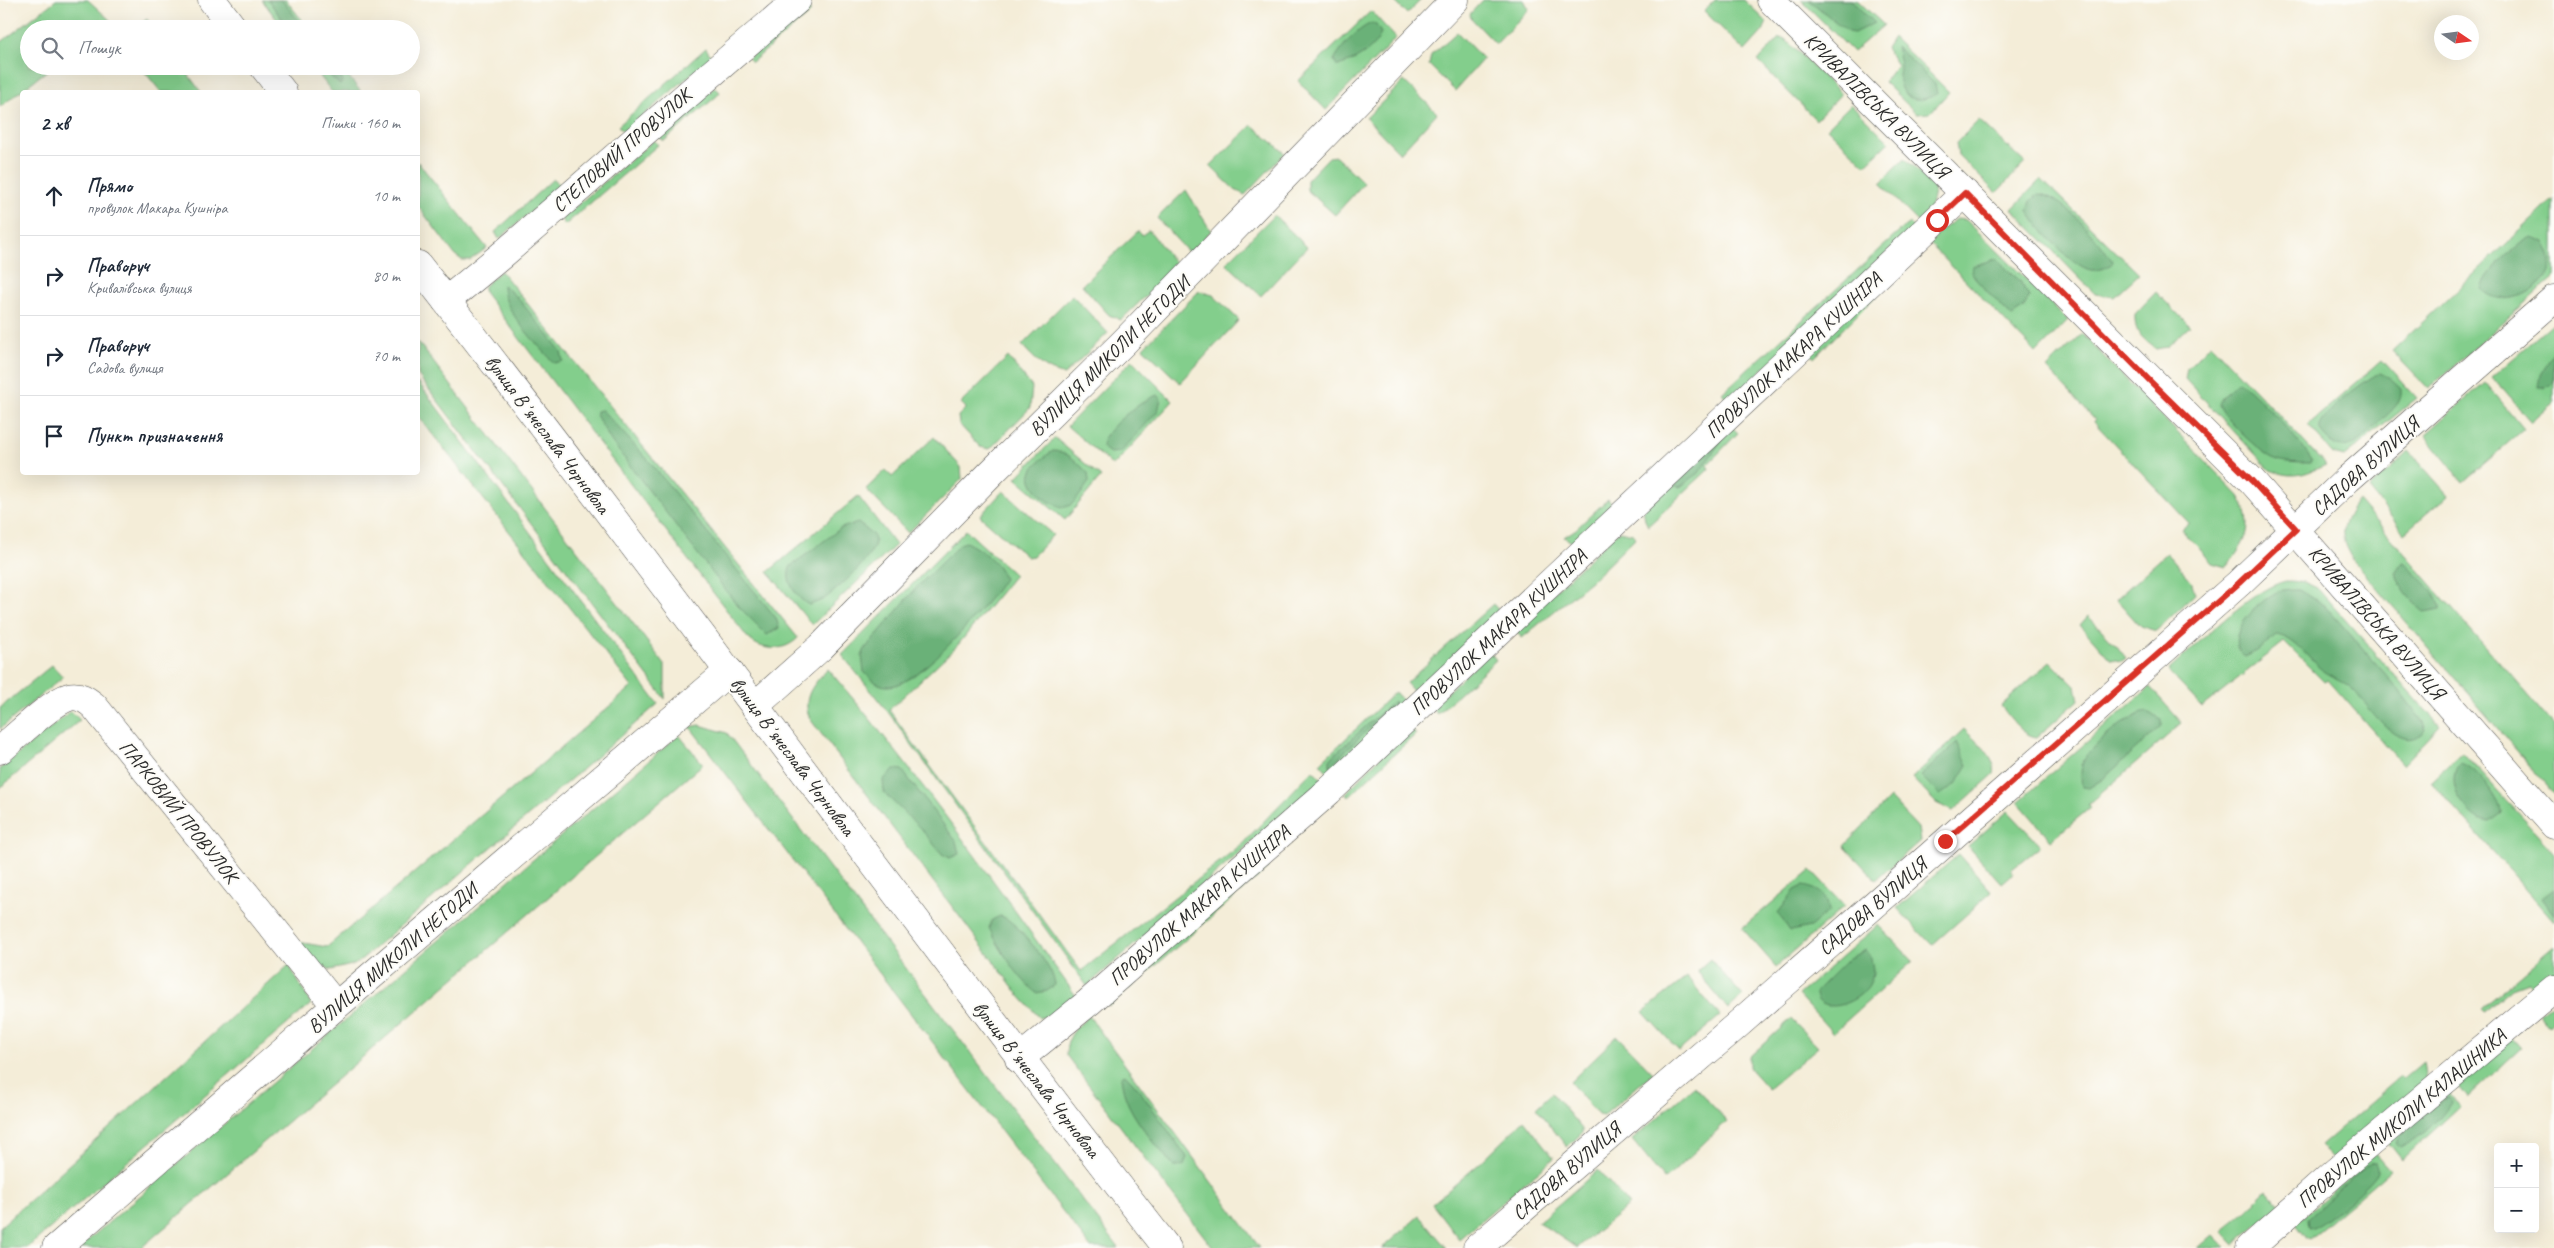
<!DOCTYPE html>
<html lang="uk">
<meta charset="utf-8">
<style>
:root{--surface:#fff;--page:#f6f6f7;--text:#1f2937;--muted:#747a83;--line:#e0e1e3}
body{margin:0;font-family:Caveat,sans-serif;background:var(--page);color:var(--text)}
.controls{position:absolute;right:15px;bottom:15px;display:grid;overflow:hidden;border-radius:5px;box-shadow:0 5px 20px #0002}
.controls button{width:45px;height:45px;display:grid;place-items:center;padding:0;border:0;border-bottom:1px solid var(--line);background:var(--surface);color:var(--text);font:25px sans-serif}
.compass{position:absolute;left:2434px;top:15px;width:45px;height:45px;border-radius:50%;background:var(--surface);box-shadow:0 5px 20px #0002;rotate:103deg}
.stop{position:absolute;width:15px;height:15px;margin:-11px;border:4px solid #d93025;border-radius:50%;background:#fff}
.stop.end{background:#d93025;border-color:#fff;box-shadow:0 1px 5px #0008}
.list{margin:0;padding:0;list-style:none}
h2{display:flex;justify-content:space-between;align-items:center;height:65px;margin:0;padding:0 20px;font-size:21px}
h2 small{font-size:16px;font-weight:400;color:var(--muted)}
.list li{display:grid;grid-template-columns:32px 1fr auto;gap:15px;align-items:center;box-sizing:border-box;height:80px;padding:0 20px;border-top:1px solid var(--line)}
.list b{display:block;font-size:19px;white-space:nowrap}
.list p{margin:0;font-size:16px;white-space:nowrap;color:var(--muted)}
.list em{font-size:16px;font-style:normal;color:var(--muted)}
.icon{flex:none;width:28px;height:28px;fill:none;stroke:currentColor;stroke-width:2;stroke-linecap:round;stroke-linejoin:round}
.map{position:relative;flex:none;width:2554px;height:1248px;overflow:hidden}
.search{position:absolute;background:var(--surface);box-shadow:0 5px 20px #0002;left:20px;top:20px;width:400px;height:55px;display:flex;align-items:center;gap:12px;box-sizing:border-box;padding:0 18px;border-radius:28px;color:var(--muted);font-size:19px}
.panel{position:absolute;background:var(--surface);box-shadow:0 5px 20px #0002;left:20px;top:90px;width:400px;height:385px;border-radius:5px}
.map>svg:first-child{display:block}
.green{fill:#83ce8c;stroke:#577c5c}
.forest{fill:#6ab178;stroke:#4a6e52}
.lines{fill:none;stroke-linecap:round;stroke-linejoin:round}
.minor-casing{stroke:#494845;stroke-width:29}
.major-casing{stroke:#494845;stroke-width:29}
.minor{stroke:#fff;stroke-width:28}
.major{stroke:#fff;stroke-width:28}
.route{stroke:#d93025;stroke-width:6}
.labels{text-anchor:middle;stroke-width:4;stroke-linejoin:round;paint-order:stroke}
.street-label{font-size:20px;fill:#2b2b2b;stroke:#fdfcf7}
</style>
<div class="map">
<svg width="2554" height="1248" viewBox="0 0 2554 1248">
<rect width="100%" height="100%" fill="#fdfcf7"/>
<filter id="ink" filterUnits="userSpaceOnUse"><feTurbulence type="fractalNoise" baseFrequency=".02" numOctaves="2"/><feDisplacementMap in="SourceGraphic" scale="10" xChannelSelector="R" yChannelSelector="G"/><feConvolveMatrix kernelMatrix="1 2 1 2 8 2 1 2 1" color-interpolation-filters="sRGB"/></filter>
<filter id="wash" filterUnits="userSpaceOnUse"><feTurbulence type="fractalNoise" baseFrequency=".0096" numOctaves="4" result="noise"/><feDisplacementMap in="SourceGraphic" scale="20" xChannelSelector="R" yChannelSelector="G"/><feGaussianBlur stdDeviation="1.12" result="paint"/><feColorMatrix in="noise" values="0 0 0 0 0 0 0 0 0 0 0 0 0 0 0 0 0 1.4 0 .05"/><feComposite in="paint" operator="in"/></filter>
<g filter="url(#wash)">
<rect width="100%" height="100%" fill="#f4edd8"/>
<path class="green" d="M56,0h32l23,21 -10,8h-72v37h24l-53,41v-64z
M262,0h24l23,29h-25z
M1393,0h28l-14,14z
M1483,0h41l5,9 -33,35 -25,-26 -1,-4z
M1715,0h29l23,22 -4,9 -18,20 -41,-40z
M1801,0h56l27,25 -31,27z
M807,7l4,5 -59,50 -4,-4z
M1371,11l25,27 -70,72 -28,-29z
M147,19l7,10h-21z
M1457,32l26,27 -28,32 -26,-26 2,-10z
M1893,37l56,55 -19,21 -13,1 -33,-32 13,-17 -11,-17z
M1779,38l6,1 56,55 -25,26 -58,-59z
M706,48l5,9 -87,75 -6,-6z
M140,66h42l19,26h-40z
M312,66h28l21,26h-29z
M1404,81l33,32 -37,40 -34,-35z
M715,87l5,5 -3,4 -53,45 -6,-5z
M1851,104l38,38 -24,23 -38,-37z
M1979,120l46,43 -29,30 -38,-38 -2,-12z
M1252,125l33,28 -40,42 -10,-5 -25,-24z
M654,140l4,5 -93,80 -4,-6z
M1336,156l28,27 -29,32 -28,-25v-10l22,-23z
M1905,158l30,30 -5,21 -11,14 -39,-40z
M418,162l69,86 -17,12h-8l-7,-5 -37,-49z
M553,179l8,7 -62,53 -4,-7z
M2041,179l98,95 -25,23 -19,-3 -83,-85z
M1186,190l25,41 -22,22 -32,-35z
M2554,199v78l-126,112 -36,-38z
M1274,215l33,32 -46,49 -35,-33z
M1957,219l9,1 102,100 -32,33 -107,-110 -115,115 -5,-7 120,-113z
M1909,223l5,5 -185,173 -7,-8z
M1149,230l28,36 -56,54 -12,-5 -27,-30 56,-54 4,4z
M501,271l297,367c-14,14 -37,14 -51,-1l-263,-345v-6z
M1199,291l14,4 26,25 -59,63 -37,-35z
M2156,292l34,34 -23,21 -11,2c-14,-12 -22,-15 -21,-35z
M1072,295l36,38 -44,42c-19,-5 -29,-15 -42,-30z
M2554,323v79l-23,20 -39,-45z
M2082,334l157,162c17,30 8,46 -13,71l-14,-4 -30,-34 7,-6 -95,-101 1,-2 -48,-52z
M418,342l247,323v34l-247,-324z
M2211,344l115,121c-24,10 -31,14 -56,5l-85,-91 2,-11z
M1008,357l24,30 -2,21 -40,41 -10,-2 -21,-23 -1,-8 8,-8 -5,-5z
M1132,360l41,41 -60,65 -46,-40z
M2382,360l35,38 -73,59 -11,-3 -25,-29z
M418,382l240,322 -302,260 -25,6 -27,-13 -6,-15 29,5 305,-260 -214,-271z
M2485,382l39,47 -61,53 -38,-47z
M1730,425l8,8 -31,32 2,4 -61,57 -3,-6 -2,-12z
M934,437l27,30 1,12 -54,54 -42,-44 20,-19 6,7z
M1055,438l46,39 -36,43 -49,-42z
M2409,451l39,44 -44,38 -35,-44z
M1003,491l50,44 -20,21 -6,1 -47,-41z
M858,496l38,49 -84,80 -44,-53z
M1608,499l8,9 -40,37 -12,-8 12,-8z
M2358,500l196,226v68l-201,-234c-16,-24 -12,-37 5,-60z
M966,530l49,45 -58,71 -68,64 192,261 161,-127 71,-74 10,10 -236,206 -199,-274 -46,-57z
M1619,531l14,3 2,4 -43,42 -70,58 -8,-9z
M2167,553l24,27 4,14 -39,37 -16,-5 -24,-27z
M2286,581l18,1 13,6 123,138 -37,39 -75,-85 -4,2 -40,-40 -82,65 -34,-36c28,-25 84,-83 118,-90z
M1493,604l9,10 -86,80 -10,-11z
M2088,616l28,29 10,13 -4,3 -12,-2 -30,-34z
M1490,652l6,8 -59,54 -6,-7z
M2050,661l26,26 3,13 -42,37c-16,-2 -26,-19 -36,-31z
M52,665l11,12 -63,52v-21z
M828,669c89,103 168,215 248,327l-27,22 -10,-1 -20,-22 -209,-276c-9,-21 3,-35 18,-50z
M2150,687l32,36 -94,82 2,3 -39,32 -33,-38z
M1395,692l11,12 -77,70 -9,-11z
M71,711l9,9 -80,68v-19z
M700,725l27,8 392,515h-28l-401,-521z
M1409,727l7,7 -68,63 -2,-4z
M1964,729c11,12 34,28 30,45l-41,37 -17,-8 -24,-25z
M679,735l24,29 -562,484h-62z
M2462,752l92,100v69l-123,-140z
M1890,798l28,30 2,13 -44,39 -32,-34z
M2008,811l33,35 -30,24 2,3 -12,10 -33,-37z
M1959,854l33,38 -60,53 -35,-37z
M1269,857l-2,12 -158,137 -3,-3z
M1811,870l34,36 -69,61 -34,-39z
M1878,925l35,36 -80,72 -35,-38z
M2554,947v26l-20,16 -6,-7 -16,6 -28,24 -3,-3z
M1710,959l33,37 -15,13 -31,-38z
M289,965l22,39 -284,244h-27v-21z
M1687,977l33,39 -41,35 -36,-39z
M2554,1002v20l-4,4 -11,-13z
M1089,1016l171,232h-47l-147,-193c0,-18 10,-28 23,-39z
M1791,1019l27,28 -50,42 -19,-21v-11z
M1617,1036l36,37 -50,43 -5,-1 -28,-33z
M2511,1037l10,11 -53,49 -11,-14z
M2423,1062l3,19 -93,78 -13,-13 80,-69 3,2z
M1694,1086l33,35 -60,57 -3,1 -32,-39z
M2448,1091l12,15 -58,54 -14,-18z
M1552,1093l30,36v4l-15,14 -31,-39z
M1524,1120l30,38 -95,81 -27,-35 47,-40z
M2375,1153l15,17 -82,70 -12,-16z
M1598,1170l31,35 -52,43 -39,-26z
M2267,1190l13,15 -45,40 -13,-14 35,-29 -1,-1z
M1419,1216l28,32h-65z
M2213,1235l13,13h-28z"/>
<path class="forest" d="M268,0h14l23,29h-16z
M1809,0h42l23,23 -20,10 -6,-1z
M1372,23l4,2 5,8c-6,17 -27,29 -44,33l-3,-6c7,-13 24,-32 38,-37z
M1896,46l39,38 2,10c-14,8 -34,9 -38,-12 -1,-5 1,-11 1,-16 0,-6 -3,-13 -4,-20z
M319,66h15l9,15 -3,4z
M2038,194c22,0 64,49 74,67l-2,4c-6,3 -12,6 -19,5 -18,-3 -54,-43 -63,-59l3,-10z
M2532,237l12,5c3,6 7,12 7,19 0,29 -50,51 -69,28 1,-14 37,-48 50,-52z
M1996,259l24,22 9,16 -6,12 -12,7 -34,-35 -6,-10 2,-5z
M503,285l14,12 44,54 2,10 -9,2c-16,-19 -52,-52 -51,-78z
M2554,351v31l-10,5h-5l2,-12z
M2380,373l10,5 11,10c2,14 -10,23 -18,31 -15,15 -37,41 -56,20 -4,-4 -8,-8 -7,-13 3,-14 47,-48 60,-53z
M2238,381c18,12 62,60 74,79l-1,3c-12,0 -25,0 -36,-4 -14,-5 -53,-42 -56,-55l4,-8z
M1158,395l3,4 -3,12 -37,41 -11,1 -8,-6c-1,-17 41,-48 56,-52z
M602,410l47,51 127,157 3,10 -12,7 -30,-30 -126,-164 -15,-26v-4z
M1726,434l-27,39 -19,14 -7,-2z
M1053,451c16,0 24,12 35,22l1,9c-6,8 -13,22 -23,25 -13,2 -40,-21 -35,-34 3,-9 14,-17 22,-22z
M858,523c6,5 18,11 17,19 0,14 -40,50 -51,57 -5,3 -10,4 -15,6 -12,-6 -26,-26 -18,-39l50,-38z
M966,542c15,8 33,19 38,37 -17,26 -83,105 -114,107 -12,1 -18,-7 -26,-14l-2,-16 3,-7 52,-62 43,-43z
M2401,563h3c9,8 40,35 37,46l-17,3c-12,-10 -25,-24 -28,-40z
M2299,589l26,17 71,80 27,36 3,8c-27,30 -57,-27 -76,-43 -8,-7 -20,-11 -29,-18 -15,-12 -25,-31 -45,-34l-19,16 -12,6c-26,-18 13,-55 30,-64 8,-4 16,-4 24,-4z
M1394,701l1,2 -65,63v-6l7,-8z
M2148,712l14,7v7l-59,53 -14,9 -7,-1c-1,-9 -2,-19 2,-27 10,-16 45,-46 64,-48z
M1957,742l11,23 -12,19 -16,11 -19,-19z
M2460,763c13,2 42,37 41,50l-12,9c-4,-1 -9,-2 -12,-4 -16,-10 -32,-39 -17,-55z
M894,769l8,1 54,71 3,13 -9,4 -8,-4 -22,-26 -36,-35 -1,-13z
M1803,886c16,3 24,8 26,25l-19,16 -20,4 -12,-18 17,-23z
M2554,889v26l-12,-17z
M1000,916c14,1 56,55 55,69l-8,6 -11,2c-21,-19 -34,-41 -47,-65l3,-8z
M1866,950c4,4 5,8 6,14 10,35 -58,59 -56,27l33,-33z
M1125,1074l12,13 50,70 -3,9h-11c-21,-28 -50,-54 -52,-90z
M2449,1097l3,3c-11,19 -32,39 -52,48l-3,-4c4,-15 38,-41 52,-47z
M2372,1162h4c2,4 3,7 1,11 -7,12 -56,54 -68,55l-1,-9 43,-42z"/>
</g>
<g filter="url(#ink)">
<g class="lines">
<defs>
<path id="minor" d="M1771,0l481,481 302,344
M446,301l56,-46 295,-255
M756,705l65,-58 169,-173 135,-133 330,-341
M0,750c16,-13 51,-48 69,-53 10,-3 18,3 25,9l242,300
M1019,1059l70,-57 240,-211 636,-598
M56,1248l280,-242 393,-335
M1477,1248l258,-221 294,-258 210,-186 109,-104 206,-180
M2250,1248l83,-74 221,-185"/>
<path id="major" d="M212,0l22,29
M263,66l20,26
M418,265c254,324 495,658 749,983"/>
</defs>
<use href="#minor" class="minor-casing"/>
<use href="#major" class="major-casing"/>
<use href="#minor" class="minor"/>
<use href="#major" class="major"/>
</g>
</g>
<g class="lines" filter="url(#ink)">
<path class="route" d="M1937,220l28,-27 186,189 101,99 44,48 -57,54 -294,258"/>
</g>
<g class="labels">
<g class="street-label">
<text transform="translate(1877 105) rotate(45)" y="7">КРИВАЛІВСЬКА ВУЛИЦЯ</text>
<text transform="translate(621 150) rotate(-41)" y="7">СТЕПОВИЙ ПРОВУЛОК</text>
<text transform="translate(1793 355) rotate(-43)" y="7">ПРОВУЛОК МАКАРА КУШНІРА</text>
<text transform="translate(1109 356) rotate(-45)" y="7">ВУЛИЦЯ МИКОЛИ НЕГОДИ</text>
<text transform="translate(548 434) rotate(53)" y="7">вулиця Вʼячеслава Чорновола</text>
<text transform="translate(2365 466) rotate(-42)" y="7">САДОВА ВУЛИЦЯ</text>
<text transform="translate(2377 622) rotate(49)" y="7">КРИВАЛІВСЬКА ВУЛИЦЯ</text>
<text transform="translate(1498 632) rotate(-43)" y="7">ПРОВУЛОК МАКАРА КУШНІРА</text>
<text transform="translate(793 756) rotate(53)" y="7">вулиця Вʼячеслава Чорновола</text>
<text transform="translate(179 811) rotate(51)" y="7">ПАРКОВИЙ ПРОВУЛОК</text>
<text transform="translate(1199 905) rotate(-41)" y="7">ПРОВУЛОК МАКАРА КУШНІРА</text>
<text transform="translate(1872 906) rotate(-41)" y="7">САДОВА ВУЛИЦЯ</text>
<text transform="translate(392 958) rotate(-41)" y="7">ВУЛИЦЯ МИКОЛИ НЕГОДИ</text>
<text transform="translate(1037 1079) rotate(52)" y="7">вулиця Вʼячеслава Чорновола</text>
<text transform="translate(2401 1118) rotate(-40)" y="7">ПРОВУЛОК МИКОЛИ КАЛАШНИКА</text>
<text transform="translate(1566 1171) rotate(-41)" y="7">САДОВА ВУЛИЦЯ</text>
</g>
</g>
</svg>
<div class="controls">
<button>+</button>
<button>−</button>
</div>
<svg class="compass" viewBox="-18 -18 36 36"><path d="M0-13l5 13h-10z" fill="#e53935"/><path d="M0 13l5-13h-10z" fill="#747a83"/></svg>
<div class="stop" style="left:1937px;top:220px"></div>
<div class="stop end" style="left:1945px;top:841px"></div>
<div class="search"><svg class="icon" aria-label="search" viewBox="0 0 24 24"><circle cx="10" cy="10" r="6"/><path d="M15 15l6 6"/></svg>Пошук</div>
<section class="panel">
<h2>2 хв<small>Пішки · 160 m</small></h2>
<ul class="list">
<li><svg class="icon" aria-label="ahead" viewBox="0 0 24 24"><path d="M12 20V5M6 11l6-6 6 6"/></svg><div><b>Прямо</b><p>провулок Макара Кушніра</p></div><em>10 m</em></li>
<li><svg class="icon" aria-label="right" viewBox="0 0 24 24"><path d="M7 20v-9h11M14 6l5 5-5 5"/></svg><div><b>Праворуч</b><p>Кривалівська вулиця</p></div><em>80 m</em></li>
<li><svg class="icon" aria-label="right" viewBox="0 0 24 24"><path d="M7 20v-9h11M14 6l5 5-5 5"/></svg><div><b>Праворуч</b><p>Садова вулиця</p></div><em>70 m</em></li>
<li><svg class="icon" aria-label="arrive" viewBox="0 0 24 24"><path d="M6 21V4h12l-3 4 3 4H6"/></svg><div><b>Пункт призначення</b></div></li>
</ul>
</section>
</div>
